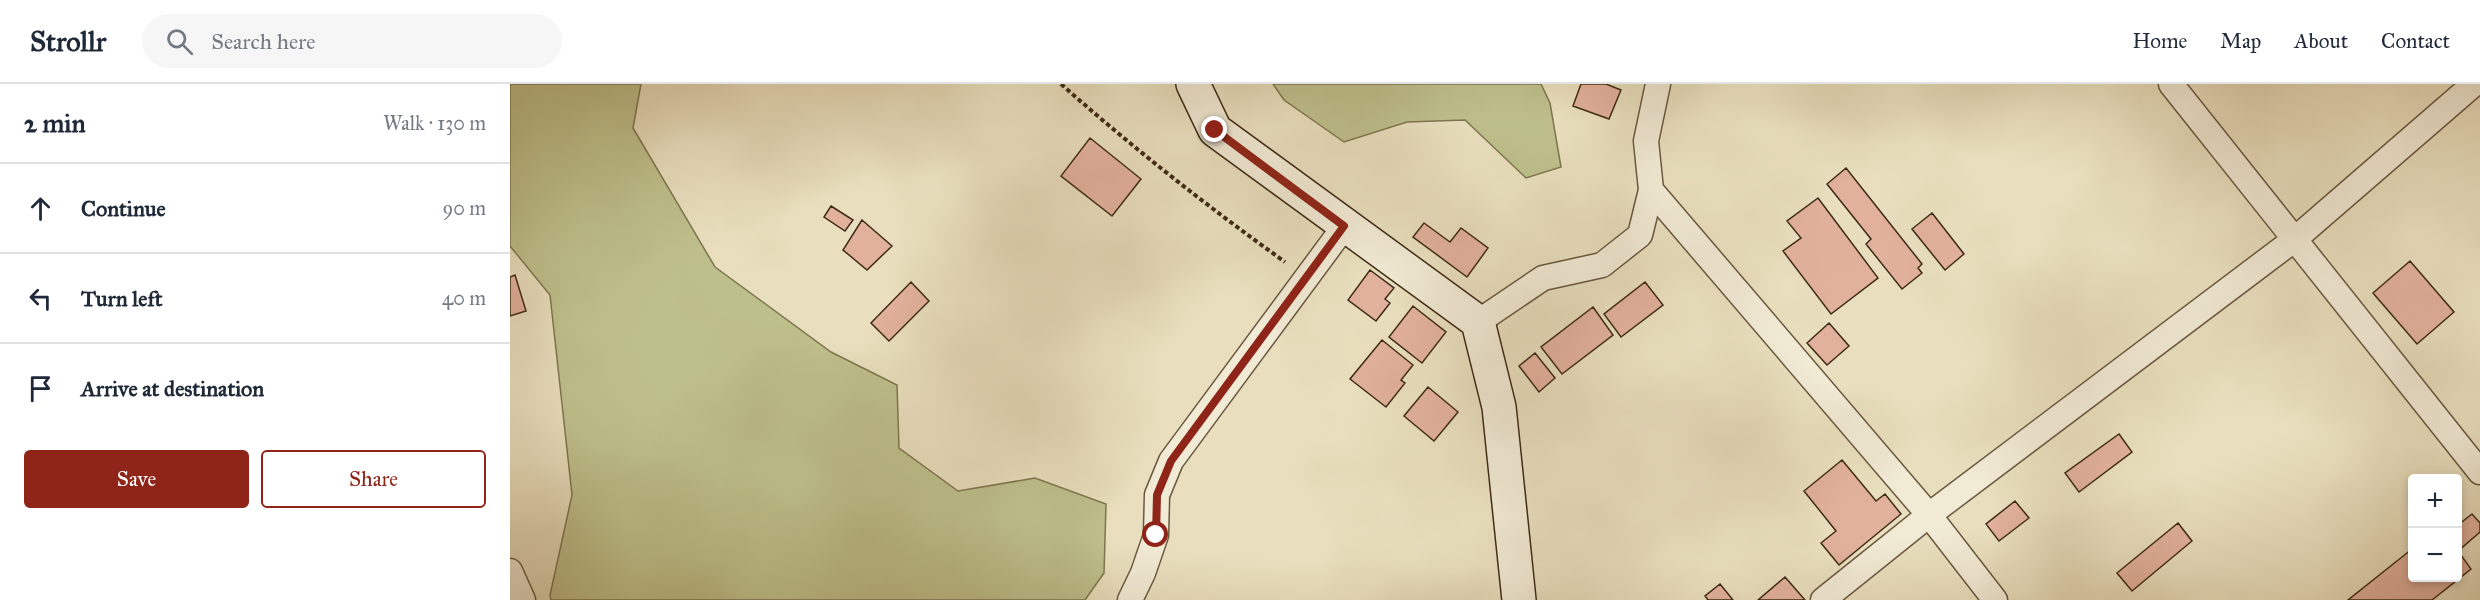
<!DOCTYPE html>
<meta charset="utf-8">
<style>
:root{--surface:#fff;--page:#f6f6f7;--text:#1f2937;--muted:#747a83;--line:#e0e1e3;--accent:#8f2418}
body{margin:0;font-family:"IM FELL Great Primer",serif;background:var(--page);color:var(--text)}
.controls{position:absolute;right:18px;bottom:18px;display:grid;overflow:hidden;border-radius:6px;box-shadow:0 3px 9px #0003}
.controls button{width:54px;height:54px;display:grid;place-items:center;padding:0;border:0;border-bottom:2px solid var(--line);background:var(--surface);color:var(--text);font:30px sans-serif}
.stop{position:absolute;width:18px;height:18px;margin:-14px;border:4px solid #8f2418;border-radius:50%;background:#fff}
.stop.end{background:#8f2418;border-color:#fff;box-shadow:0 2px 6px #0008}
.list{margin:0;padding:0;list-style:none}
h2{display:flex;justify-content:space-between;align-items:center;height:78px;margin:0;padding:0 24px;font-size:26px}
h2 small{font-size:20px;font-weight:400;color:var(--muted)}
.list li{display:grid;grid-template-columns:39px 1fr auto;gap:18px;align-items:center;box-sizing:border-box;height:90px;padding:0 24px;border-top:2px solid var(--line)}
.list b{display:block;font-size:22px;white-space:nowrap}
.list em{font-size:20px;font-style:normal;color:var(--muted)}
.actions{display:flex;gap:12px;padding:18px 24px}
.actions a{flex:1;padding:14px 0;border:2px solid var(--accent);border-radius:6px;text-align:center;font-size:21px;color:var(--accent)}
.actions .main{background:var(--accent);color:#fff}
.icon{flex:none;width:33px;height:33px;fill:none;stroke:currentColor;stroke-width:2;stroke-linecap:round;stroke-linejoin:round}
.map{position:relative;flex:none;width:1970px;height:516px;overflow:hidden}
header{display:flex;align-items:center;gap:36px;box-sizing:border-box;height:84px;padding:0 30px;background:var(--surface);border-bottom:2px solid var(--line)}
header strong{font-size:28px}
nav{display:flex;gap:33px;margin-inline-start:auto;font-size:21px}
.search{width:420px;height:54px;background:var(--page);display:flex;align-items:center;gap:15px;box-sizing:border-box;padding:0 21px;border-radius:33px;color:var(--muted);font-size:22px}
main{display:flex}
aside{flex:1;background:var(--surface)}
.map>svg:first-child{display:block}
.green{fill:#bec08c;stroke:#7e7650;stroke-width:1.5}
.building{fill:#e2b19c;stroke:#3f2b15;stroke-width:1.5}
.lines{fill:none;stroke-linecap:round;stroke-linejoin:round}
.street-casing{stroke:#6a583f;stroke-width:27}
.secondary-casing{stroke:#3f2b15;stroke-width:36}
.path{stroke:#3f2b15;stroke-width:4;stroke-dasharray:4.5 3;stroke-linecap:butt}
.street{stroke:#f1ead5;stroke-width:24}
.secondary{stroke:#f1ead5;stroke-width:33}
.route{stroke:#8f2418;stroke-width:8}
</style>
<header>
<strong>Strollr</strong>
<div class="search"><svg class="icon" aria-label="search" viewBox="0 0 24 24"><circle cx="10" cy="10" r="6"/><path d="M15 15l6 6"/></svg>Search here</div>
<nav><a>Home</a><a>Map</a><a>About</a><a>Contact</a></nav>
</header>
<main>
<aside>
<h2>2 min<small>Walk · 130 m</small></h2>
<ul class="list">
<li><svg class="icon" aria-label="ahead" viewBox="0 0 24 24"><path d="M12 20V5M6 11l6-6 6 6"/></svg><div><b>Continue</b></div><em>90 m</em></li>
<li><svg class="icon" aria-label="left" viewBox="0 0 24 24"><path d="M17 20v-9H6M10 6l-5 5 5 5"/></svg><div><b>Turn left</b></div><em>40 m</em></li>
<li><svg class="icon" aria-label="arrive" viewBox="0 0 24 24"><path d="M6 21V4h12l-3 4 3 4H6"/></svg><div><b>Arrive at destination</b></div></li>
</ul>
<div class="actions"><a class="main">Save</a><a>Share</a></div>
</aside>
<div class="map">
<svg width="1970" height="516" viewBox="0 0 1970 516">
<rect width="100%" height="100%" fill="#e9dfbe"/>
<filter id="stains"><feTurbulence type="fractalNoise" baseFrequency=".00333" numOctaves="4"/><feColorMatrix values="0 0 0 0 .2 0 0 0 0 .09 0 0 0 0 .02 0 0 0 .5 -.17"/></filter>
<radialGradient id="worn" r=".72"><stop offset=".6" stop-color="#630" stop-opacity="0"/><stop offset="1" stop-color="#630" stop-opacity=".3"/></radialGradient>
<path class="green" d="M0,0h131l-8,44 82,139 116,85 66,33 2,63 59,43 77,-13 71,26 -2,69 -19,27h-534l-1,-5 22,-100 -22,-200 -40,-49z
M763,0h268l9,19 11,64 -35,11 -61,-58 -58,2 -63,20 -60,-42z"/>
<path class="building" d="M1071,0h25l15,6 -12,29 -36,-13z
M580,54l51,41 -29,37 -51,-40z
M1336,84l76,96 -4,4 4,5 -20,16 -36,-45 5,-5 -44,-55z
M1308,114l60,80 -47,36 -48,-63 18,-13 -14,-17z
M321,122l22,14 -8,11 -21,-14z
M1422,129l32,41 -19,16 -33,-41z
M352,136l30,26 -25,24 -24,-20z
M914,139l26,19 11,-14 27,20 -21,29 -54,-40z
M1900,177l44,51 -37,32 -44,-51z
M860,186l24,18 -9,11 5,4 -14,18 -28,-21z
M5,191l11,36 -16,5v-39z
M401,198l18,19 -40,40 -18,-18z
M1135,198l18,23 -42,32 -17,-23z
M903,222l33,26 -24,31 -33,-26z
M1083,223l20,28 -51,39 -21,-27z
M1319,239l20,23 -22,19 -20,-22z
M872,256l31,25 -12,15 4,3 -19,24 -36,-28z
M1025,269l20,25 -16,14 -20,-26z
M918,303l30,25 -24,29 -30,-25z
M1609,350l13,18 -53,40 -14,-19z
M1332,376l34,41 9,-7 16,20 -62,51 -18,-22 15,-12 -32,-40z
M1505,417l14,17 -30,23 -13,-17z
M1962,430l8,9v9l-22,19v-26z
M1668,439l14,18 -60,50 -15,-18z
M1902,465v29h46v-27l13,18 -39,31h-84z
M1275,493l20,23h-47z
M1210,500l13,16h-25l-3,-4z"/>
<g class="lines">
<defs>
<path id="street" d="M1661,0l309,388
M1141,106l278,325 66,85
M968,238l65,-44 59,-13 38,-30 11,-45 -5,-49 12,-57
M0,487l13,29
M620,516l13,-27 13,-38 1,-40 14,-34 173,-234
M1313,516l106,-85 366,-276 179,-155"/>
<path id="secondary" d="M683,0l22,46 263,192 21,85 20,193"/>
</defs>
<use href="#street" class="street-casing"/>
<use href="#secondary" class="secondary-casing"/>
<path class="path" d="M551,0c72,64 146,122 224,178"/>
<use href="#street" class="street"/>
<use href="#secondary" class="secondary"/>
</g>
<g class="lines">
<path class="route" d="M646,451l1,-40 14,-34 173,-235 -129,-96"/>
</g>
<rect width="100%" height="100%" filter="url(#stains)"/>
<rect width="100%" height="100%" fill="url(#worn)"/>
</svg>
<div class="controls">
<button>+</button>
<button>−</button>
</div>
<div class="stop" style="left:646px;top:451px"></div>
<div class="stop end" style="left:705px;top:46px"></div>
</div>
</main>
